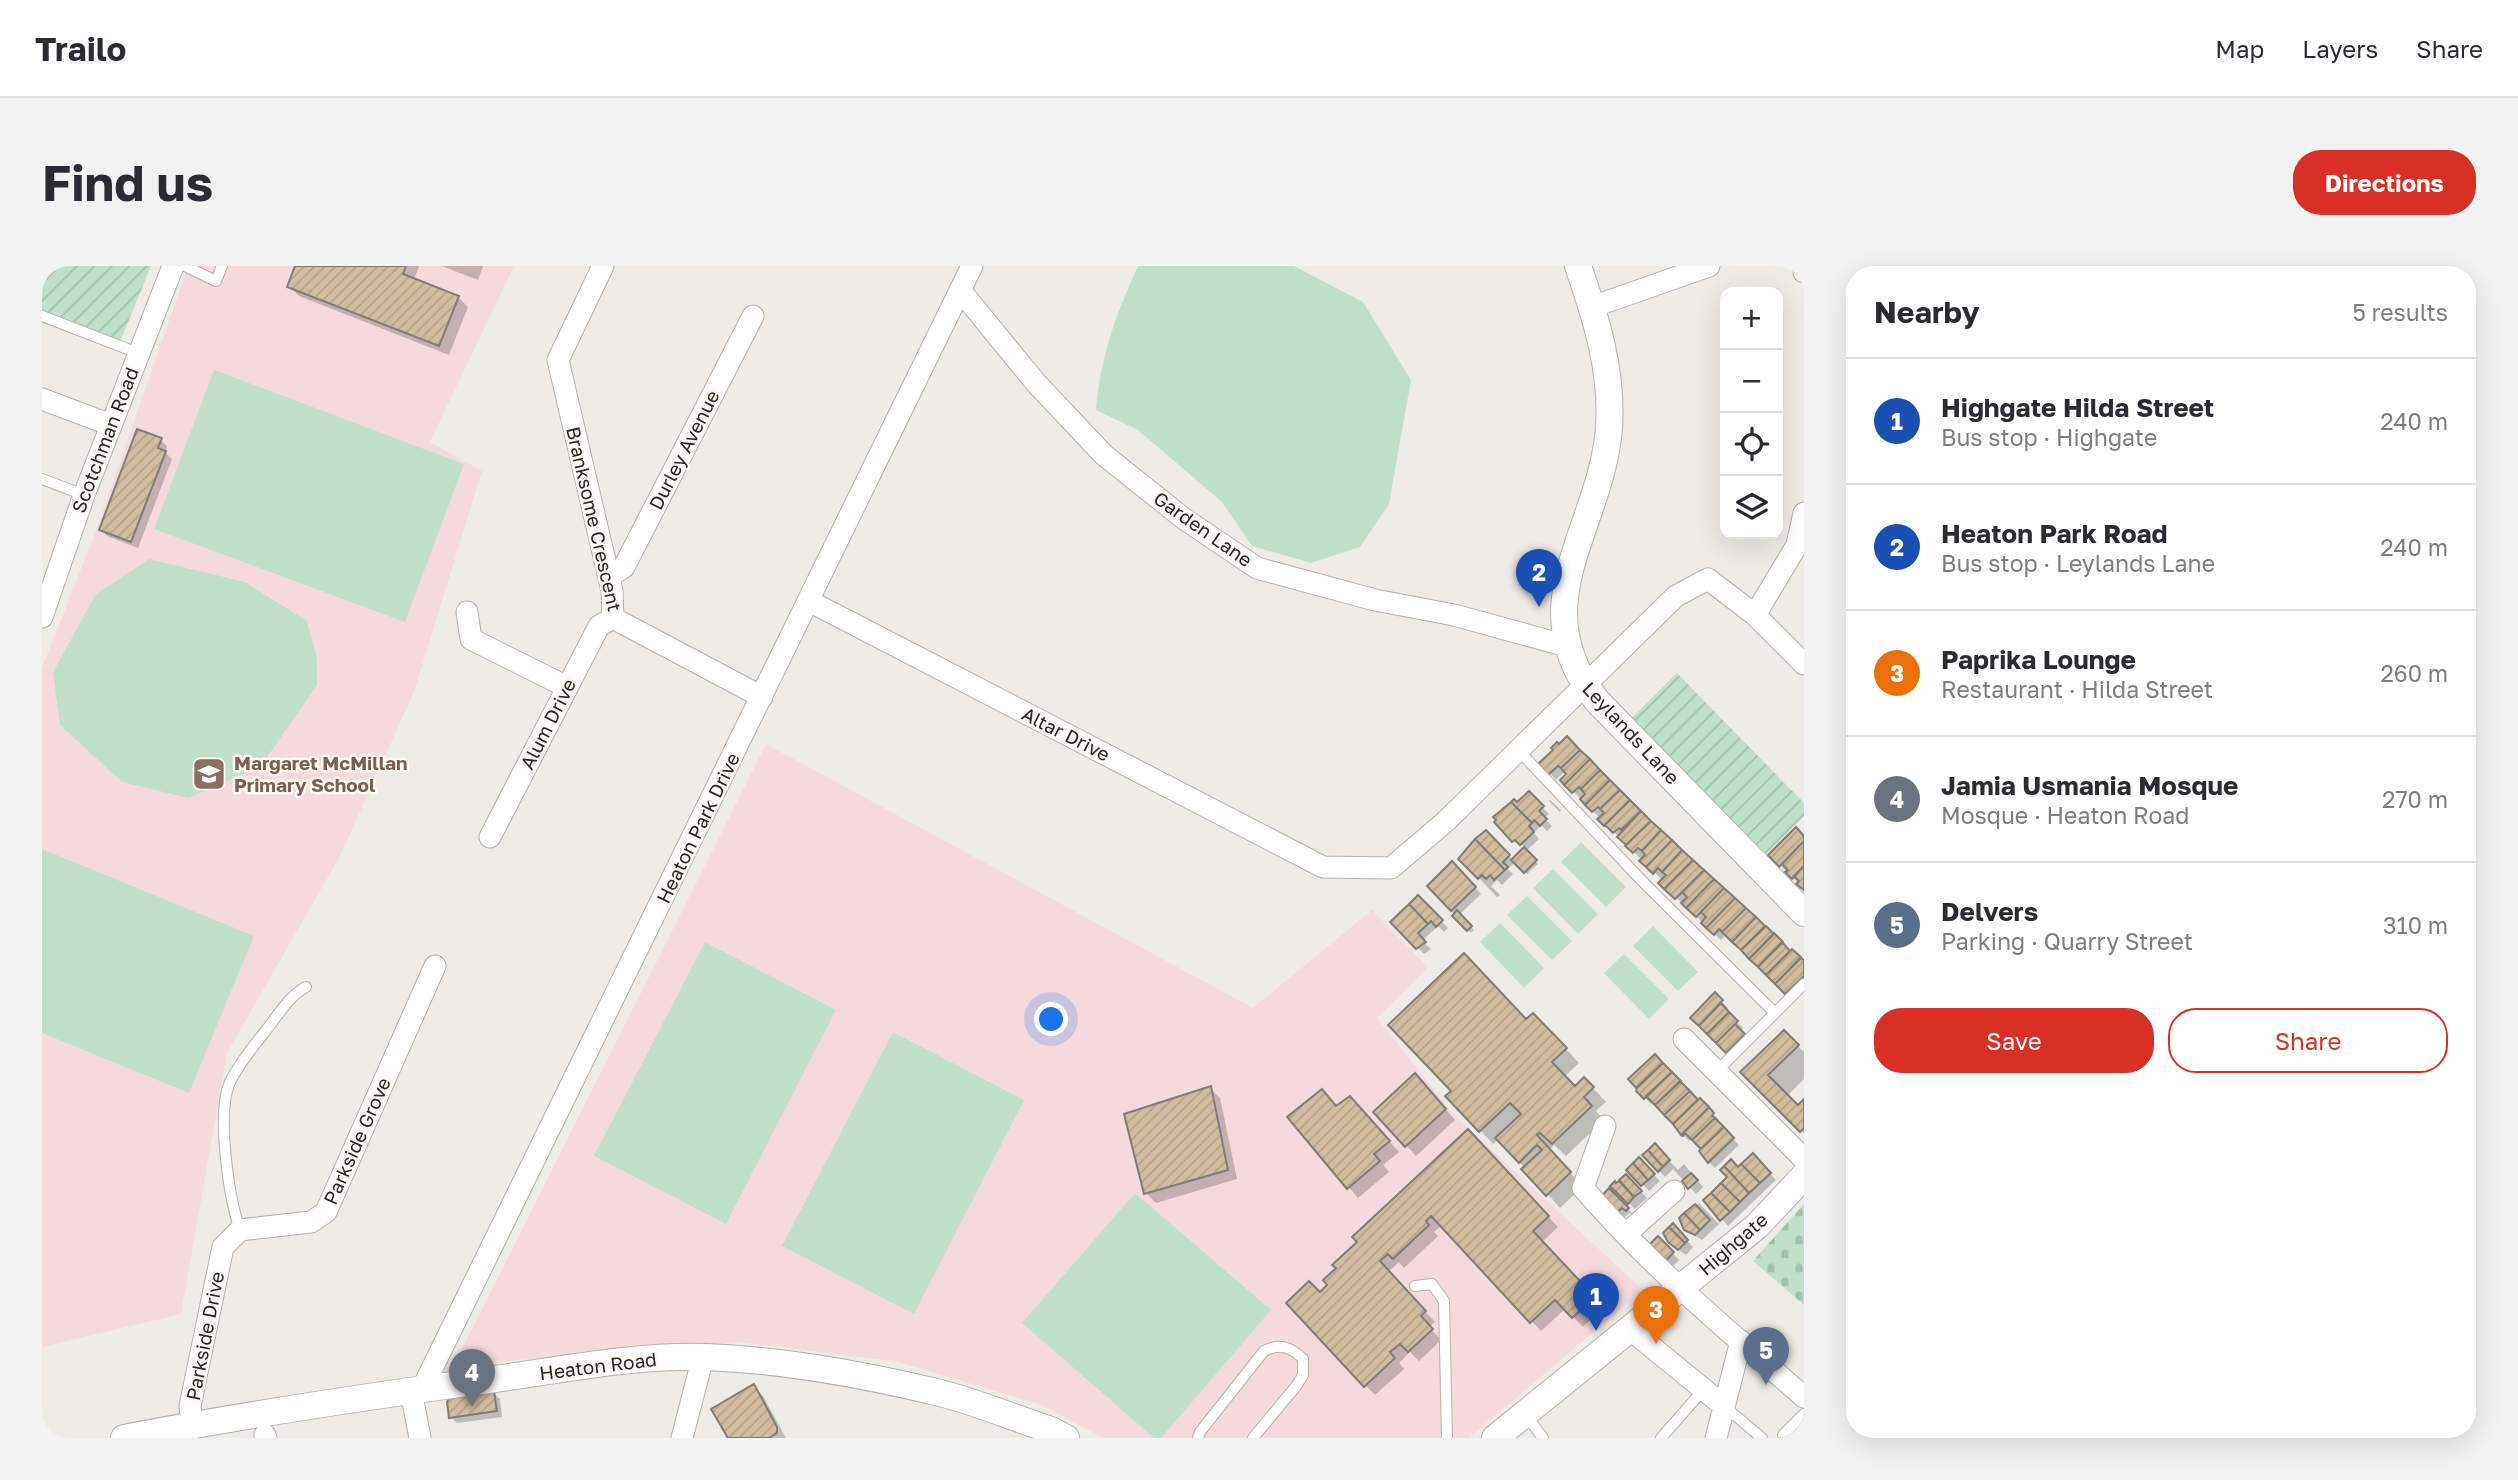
<!DOCTYPE html>
<meta charset="utf-8">
<style>
:root{--surface:#fff;--page:#f2f2f3;--text:#2b2b33;--muted:#7c7c81;--line:#e1e1e2;--accent:#d93025}
body{margin:0;font-family:"Golos Text",sans-serif;background:var(--page);color:var(--text)}
.controls{position:absolute;right:21px;top:21px;display:grid;overflow:hidden;border-radius:14px;box-shadow:0 7px 28px #0002}
.controls button{width:63px;height:63px;display:grid;place-items:center;padding:0;border:0;border-bottom:2px solid var(--line);background:var(--surface);color:var(--text);font:35px sans-serif}
.you{position:absolute;left:1010px;top:754px;width:24px;height:24px;margin:-18px;border:5px solid #fff;border-radius:50%;background:#1a73e8;box-shadow:0 0 0 10px #1a73e833}
.badge{display:grid;place-items:center;width:46px;height:46px;border-radius:50%;background:var(--accent);color:#fff;font-size:23px;font-weight:700}
.pin{position:absolute;translate:-50% -58px;filter:drop-shadow(0 2px 4px #0008)}
.pin::after{content:'';position:absolute;top:37px;width:24px;height:21px;background:inherit;clip-path:polygon(0 0,100% 0,50% 100%)}
.list{margin:0;padding:0;list-style:none}
h2{display:flex;justify-content:space-between;align-items:center;height:91px;margin:0;padding:0 28px;font-size:30px}
h2 small{font-size:23px;font-weight:400;color:var(--muted)}
.list li{display:grid;grid-template-columns:46px 1fr auto;gap:21px;align-items:center;box-sizing:border-box;height:126px;padding:0 28px;border-top:2px solid var(--line)}
.list b{display:block;font-size:26px;white-space:nowrap}
.list p{margin:0;font-size:23px;white-space:nowrap;color:var(--muted)}
.list em{font-size:23px;font-style:normal;color:var(--muted)}
.actions{display:flex;gap:14px;padding:21px 28px}
.actions a{flex:1;padding:16px 0;border:2px solid var(--accent);border-radius:28px;text-align:center;font-size:24px;color:var(--accent)}
.actions .main{background:var(--accent);color:#fff}
.icon{flex:none;width:38px;height:38px;fill:none;stroke:currentColor;stroke-width:2;stroke-linecap:round;stroke-linejoin:round}
.map{position:relative;flex:none;width:1762px;height:1172px;overflow:hidden;border-radius:28px}
header{display:flex;align-items:center;gap:42px;box-sizing:border-box;height:98px;padding:0 35px;background:var(--surface);border-bottom:2px solid var(--line)}
header strong{font-size:33px}
nav{display:flex;gap:38px;margin-inline-start:auto;font-size:24px}
.intro{display:flex;align-items:center;justify-content:space-between;box-sizing:border-box;height:168px;padding:0 42px}
h1{margin:0;font-size:49px}
.button{padding:18px 32px;border-radius:28px;background:var(--accent);color:#fff;font-size:24px;font-weight:700}
main{display:flex;gap:42px;padding:0 42px}
aside{flex:1;background:var(--surface);border-radius:28px;box-shadow:0 7px 28px #0002}
.map>svg:first-child{display:block}
.education{fill:#f5dadd}
.cemetery{fill:url(#cemetery-stones)}
.park{fill:#c1e0cc}
.garden{fill:url(#garden-furrows)}
.shadow{fill:#0003}
.building{fill:url(#building-hatch);stroke:#807d7a;stroke-width:2}
.lines{fill:none;stroke-linecap:round;stroke-linejoin:round}
.service-casing{stroke:#b4b1ae;stroke-width:12}
.minor-casing{stroke:#b4b1ae;stroke-width:23}
.tertiary-casing{stroke:#b4b1ae;stroke-width:28}
.service{stroke:#fff;stroke-width:10}
.minor{stroke:#fff;stroke-width:21}
.tertiary{stroke:#fff;stroke-width:26}
.labels{text-anchor:middle;stroke-width:5;stroke-linejoin:round;paint-order:stroke}
.street-label{font-size:19px;fill:#282725;stroke:#fcf9f5}
.education-label{font-size:19px;font-weight:bold;fill:#785e54;stroke:#fcf9f5;text-anchor:start}
</style>
<header>
<strong>Trailo</strong>
<nav><a>Map</a><a>Layers</a><a>Share</a></nav>
</header>
<div class="intro"><h1>Find us</h1><a class="button">Directions</a></div>
<main>
<div class="map">
<svg width="1762" height="1172" viewBox="0 0 1762 1172">
<defs>
<pattern id="cemetery-stones" width="16" height="16" patternUnits="userSpaceOnUse" patternTransform="scale(1.75)"><rect width="16" height="16" fill="#c1e0cc"/><path d="M2 7V4a2 2 0 0 1 4 0v3zM10 15v-3a2 2 0 0 1 4 0v3z" fill="#a6c0af"/></pattern>
<pattern id="garden-furrows" width="10" height="10" patternUnits="userSpaceOnUse" patternTransform="scale(1.75)"><rect width="10" height="10" fill="#c1e0cc"/><path d="M-1 1l2-2M0 10L10 0M9 11l2-2" fill="none" stroke="#a6c0af"/></pattern>
<pattern id="building-hatch" width="6" height="6" patternUnits="userSpaceOnUse" patternTransform="scale(1.75)"><rect width="6" height="6" fill="#d1bc9f"/><path d="M-1 1l2-2M0 6l6-6M5 7l2-2" fill="none" stroke="#b3a289"/></pattern>
</defs>
<rect width="100%" height="100%" fill="#eeebe7"/>
<path class="education" d="M146,0h326l-84,176 52,29 -68,221 -74,164 -113,197 -46,261 -139,33v-679l54,-137z
M724,478l487,264 119,-98 56,57 -51,51 78,98 188,174 -174,148h-366l-61,-33 -144,-43 -158,-20 -286,23z"/>
<path class="cemetery" d="M1762,938v101l-51,-44z"/>
<path class="park" d="M1096,0h156l69,36 48,78 -22,124 -29,43 -49,16 -59,-17 -30,-44 -84,-72 -42,-20c5,-56 19,-93 42,-144z
M172,104l250,94 -59,158 -251,-93z
M107,293l96,23 62,39 10,37v27l-56,81 -73,32 -66,-16 -62,-57 -7,-53 43,-78z
M1539,576l45,45 -20,20 -45,-45z
M0,583l212,87 -65,157 -147,-60z
M1511,603l45,45 -20,20 -45,-46z
M1485,630l45,45 -20,19 -45,-45z
M1458,657l44,45 -20,20 -44,-46z
M1611,660l45,46 -20,19 -45,-45z
M663,676l131,68 -110,214 -132,-68z
M1582,688l45,45 -20,20 -45,-46z
M851,766l131,68 -110,214 -132,-68z
M1093,927l136,117 -110,128h-7l-132,-115z"/>
<path class="garden" d="M0,0h109l-31,76 -78,-30z
M1635,407l127,130v13l-38,38 -134,-136z"/>
<path class="shadow" d="M255,0h122l-5,14 44,17 10,10 -19,48 -150,-59 -10,-10z
M400,0h41l-5,14z
M119,174l6,6 -2,6 7,7 -34,89 -31,-12 -6,-7z
M1525,473l84,84 153,140v25l-12,11 -65,-65 -6,6 -60,-57 2,-2 -101,-101 6,-6 -3,-3 -9,9 -15,-16z
M1487,527l20,21 -5,4 8,8 -5,5 -6,-6 -7,8 5,6 -13,12 12,13 -11,10 -12,-12 -7,7 5,5 -11,11 -5,-5 -6,6 9,9 -3,2 -36,-38 25,-27 27,28 13,-12 -4,-3 -2,1 -24,-24z
M1508,534l11,10 -1,2 -11,-11z
M1762,572v51l-34,-34z
M1410,598l29,30 -22,21 15,15 -3,3 -42,-47z
M1376,631l30,31 -4,4 -6,-6 -16,15 9,8 -7,5 -32,-32z
M1673,729l13,13 -3,3 18,17 -3,3 10,10 -17,17 -40,-40z
M1485,755l19,7 33,35 -15,14 11,11 9,-9 22,23 -10,9 8,9 -38,36 -12,-11 -5,5 34,36 -23,22 -61,-69 -6,5 -45,-48z
M1742,766l20,20v27l-17,17 11,11 6,-5v32l-61,-62z
M1613,790l64,64 -2,3 22,22 -24,23 -6,-6 -5,-13 -11,-11 -4,3 -36,-39 -2,2 -6,-6 -15,-19z
M1383,819l30,35 -39,36 -40,-44z
M1168,822l10,10 17,81 -81,24 -10,-10z
M1317,842l40,44 -16,13 6,7 -31,26 -68,-81z
M1436,875l80,86 -16,15 61,66 -20,19 -18,-18 -24,22 -99,-106 -8,7 4,4 -34,32 -5,-6 -11,10 47,50 -6,5 12,13 -22,21 -9,-9 -11,11 5,6 -29,26 -10,-10 -45,-91z
M1613,880l23,24 6,-6 19,23 -7,7 -23,-25 -8,8 -21,-22z
M1711,889l23,25 -48,46 -22,-26z
M1597,894l21,21 -11,10 -20,-21z
M1584,910l21,22 -12,11 -23,-23z
M1567,925l25,24 -5,-2 -8,8z
M1657,937l20,21 -17,16 -17,-11 -4,-10z
M1631,960l20,21 -7,8 -10,-7z
M1616,972l21,22 -9,9 -21,-21z
M711,1121l10,9 23,42h-56z
M451,1127l7,6 2,18 -45,6 -6,-6z"/>
<path class="building" d="M253,0h111l-3,8 56,22 -20,50 -152,-59z
M95,163l25,9 -4,10 8,3 -35,91 -32,-12z
M1525,470l13,14 -19,18 -3,-2 -10,9 -10,-11 15,-14 -2,-2 6,-6 2,2z
M1538,484l10,9 -26,26 -4,-5 6,-6 -5,-6z
M1548,493l10,11 -19,19 -2,-2 -7,6 -8,-8z
M1558,504l10,10 -25,25 -5,-6 5,-5 -4,-5z
M1568,514l10,10 -20,19 -2,-2 -6,5 -7,-7z
M1578,524l10,10 -26,26 -7,-7 7,-6 -4,-4z
M1487,525l15,15 -5,5 8,8 -7,7 -6,-6 -2,3 -21,-21 3,-3 3,3z
M1588,534l11,11 -20,19 -2,-2 -6,5 -8,-8z
M1469,536l21,21 -3,3 5,6 -14,13 -5,-5 -3,2 -18,-20 2,-2 -3,-3z
M1599,545l10,10 -25,24 -9,-8z
M1609,555l10,9 -19,21 -4,-3 -5,5 -8,-7z
M1754,561l8,9v5l-25,26 -11,-12z
M1444,564l24,25 -7,7 5,5 -3,3 -30,-31z
M1619,564l11,10 -26,27 -7,-6 6,-6 -3,-4z
M1433,573l30,31 -11,10 -4,-5 -4,4 -4,-4 -4,4 -20,-20z
M1630,574l10,10 -20,22 -4,-4 -5,6 -7,-7z
M1762,575v25l-12,13 -7,-7 3,-2 -6,-6z
M1482,581l13,13 -13,13 -13,-13z
M1640,584l11,10 -29,29 -6,-6 8,-8 -4,-3z
M1651,594l11,10 -29,29 -11,-10z
M1410,595l24,26 -25,24 -24,-25z
M1762,600v24l-8,-6 3,-3 -5,-5z
M1662,604l10,9 -28,29 -5,-5 6,-6 -5,-5z
M1672,613l10,9 -28,29 -10,-9z
M1682,622l11,10 -29,30 -5,-5 5,-6 -5,-5z
M1376,629l25,25 -7,7 -5,-6 -3,3 -19,-20z
M1693,632l11,10 -24,24 -3,-3 -5,6 -8,-7z
M1367,638l19,20 -10,9 8,9 -10,7 -26,-27z
M1704,642l10,9 -24,25 -10,-10z
M1415,644l15,16 -5,5 -15,-15z
M1714,651l9,9 -24,24 -9,-8z
M1724,660l8,8 -25,25 -8,-9z
M1732,667l9,9 -25,25 -9,-8z
M1740,676l8,9 -24,24 -8,-8z
M1750,683l9,8 -26,27 -9,-9z
M1422,687l62,66 7,-6 34,35 -15,14 23,24 9,-9 10,10 -10,10 8,9 -40,38 -12,-11 -3,2 34,37 -25,24 -25,-27 21,-19 -5,-5 -18,18 -24,-25 26,-24 -11,-11 -31,29 -34,-36 6,-5 -63,-66z
M1759,692l3,2v16l-19,18 -10,-10z
M1673,726l8,8 -24,26 -9,-8z
M1679,737l8,9 -22,22 -8,-8z
M1687,746l9,9 -22,22 -9,-9z
M1693,758l10,10 -19,19 -10,-10z
M1742,764l15,15 -31,30 30,30 6,-6v29l-4,4 -60,-60z
M1613,788l8,9 -27,25 -8,-9z
M1621,797l9,9 -28,27 -8,-8 1,-3z
M1630,806l9,9 -26,24 -9,-9z
M1373,807l31,36 -41,38 -32,-35z
M1638,815l10,10 -26,24 -9,-10z
M1169,820l17,84 -84,24 -20,-80z
M1280,823l14,17 14,-10 40,45 -16,13 6,7 -33,28 -60,-72z
M1648,825l8,9 -25,24 -9,-9z
M1658,832l9,9 -28,28 -8,-11z
M1667,841l5,6 -2,3 3,2 -23,22 -7,-7 -2,3 -2,-1z
M1673,852l9,9 -23,22 -9,-9z
M1682,861l10,11 -26,25 -9,-12z
M1426,863l81,87 -16,15 62,66 -23,21 -17,-18 -25,23 -99,-107 -5,5 3,4 -36,34 -5,-5 -8,7 46,50 -5,5 12,13 -25,23 -8,-8 -10,8 5,6 -31,29 -78,-84 23,-22 11,11 7,-7 -4,-5 13,-12 -4,-3 25,-23 -5,-5z
M1613,877l15,17 -7,7 -15,-17z
M1606,884l15,17 -5,5 -16,-17z
M1711,887l18,20 -11,10 -19,-19z
M1597,891l16,17 -7,6 -15,-17z
M1689,893l7,8 3,-3 19,19 -11,10 -25,-27z
M1591,897l15,17 -7,6 -15,-16z
M1682,900l25,27 -9,9 -19,-19 6,-6 -7,-7z
M1649,907l7,7 -10,9 -6,-8z
M1584,908l16,17 -8,6 -15,-17z
M1573,915l1,2 3,-2 15,16 -6,7 -18,-18z
M1679,917l19,19 -10,10 -19,-19z
M1567,922l20,20 -3,3 -4,-3 -8,8 -17,-15z
M1669,927l19,19 -10,9 -17,-21z
M1653,938l15,16 -10,10 -16,-17z
M1642,947l16,17 -5,5 -11,-5 -5,-12z
M1631,957l15,17 -3,3 -16,-16z
M1627,961l16,16 -7,7 -10,-8 -5,-9z
M1616,970l16,16 -11,12 -17,-16z
M712,1118l23,43v6l-8,5h-41l-17,-29z
M452,1125l3,20 -48,7 -2,-16 3,-5z"/>
<g class="lines">
<defs>
<path id="service" d="M143,0l31,15 6,-15
M0,50l96,37
M0,213l42,16
M1477,485l126,133 130,129
M1675,805l87,-87
M198,964c-11,-32 -24,-117 -10,-148 9,-19 24,-36 37,-53 12,-15 22,-33 39,-42
M1373,1020l17,-2 12,17 3,137
M1682,1140l38,32
M1484,1149l17,23
M1741,1169l21,-21
M1156,1172l2,-6 64,-81c16,-8 27,-4 39,8v16l-6,10 -44,53
M1619,1172l44,-50"/>
<path id="minor" d="M561,0l-45,94 54,231 1,27 149,79
M1761,0l1,6
M918,24l76,93 68,72 79,63 74,50 118,32 79,15 113,31
M1550,41l117,-41
M0,133l69,26
M567,311l15,-10 129,-251
M767,335l514,266 68,1 54,-46 231,-226 32,-17 47,36 49,49
M425,346l4,27 96,48
M1713,349l42,-70 7,-32
M0,351l42,-122 89,-229
M448,571l109,-211 14,-8
M1642,773l120,120
M1563,860l-22,62c66,77 144,142 221,209
M1584,968l48,-43
M1589,1064l93,76
M380,1123l550,-1123
M369,1125l9,47
M150,1159l-2,-19 33,-159 17,-17 71,-8 15,-10 109,-246
M223,1169l1,3
M640,1172l21,-81
M1674,1172l25,-97"/>
<path id="tertiary" d="M1536,0c18,52 35,106 31,162 -8,101 -89,176 -12,273l207,212
M82,1172c123,-24 247,-42 371,-59 70,-10 141,-24 211,-22 77,3 155,17 230,35 39,9 77,26 115,38l15,8
M1453,1172l262,-212 47,-50"/>
</defs>
<use href="#service" class="service-casing"/>
<use href="#minor" class="minor-casing"/>
<use href="#tertiary" class="tertiary-casing"/>
<use href="#service" class="service"/>
<use href="#minor" class="minor"/>
<use href="#tertiary" class="tertiary"/>
</g>
<defs>
<symbol id="school-square" viewBox="-11 -11 22 22"><rect x="-9" y="-9" width="18" height="18" rx="4" fill="#8d6e63" stroke="#fcf9f5"/><path d="M0-5L7-2L0 1L-7-2ZM-4 1L0 2.5L4 1V4Q0 6-4 4Z" fill="#fff"/></symbol>
</defs>
<g fill-rule="evenodd">
<use href="#school-square" x="148" y="489" width="38" height="38"/>
</g>
<g class="labels">
<g class="street-label">
<text transform="translate(63 174) rotate(-69)" y="7">Scotchman Road</text>
<text transform="translate(642 184) rotate(-63)" y="7">Durley Avenue</text>
<text transform="translate(552 253) rotate(77)" y="7">Branksome Crescent</text>
<text transform="translate(1161 263) rotate(35)" y="7">Garden Lane</text>
<text transform="translate(506 458) rotate(-63)" y="7">Alum Drive</text>
<text transform="translate(1589 467) rotate(47)" y="7">Leylands Lane</text>
<text transform="translate(1024 468) rotate(27)" y="7">Altar Drive</text>
<text transform="translate(656 562) rotate(-64)" y="7">Heaton Park Drive</text>
<text transform="translate(315 875) rotate(-66)" y="7">Parkside Grove</text>
<text transform="translate(1691 978) rotate(-41)" y="7">Highgate</text>
<text transform="translate(163 1070) rotate(-79)" y="7">Parkside Drive</text>
<text transform="translate(556 1100) rotate(-7)" y="7">Heaton Road</text>
</g>
<g class="education-label">
<text x="192" y="504">Margaret McMillan<tspan x="192" dy="22">Primary School</tspan></text>
</g>
</g>
</svg>
<div class="controls">
<button>+</button>
<button>−</button>
<button><svg class="icon" aria-label="locate" viewBox="0 0 24 24"><circle cx="12" cy="12" r="6"/><path d="M12 2v4M12 18v4M2 12h4M18 12h4"/></svg></button>
<button><svg class="icon" aria-label="layers" viewBox="0 0 24 24"><path d="M12 4l9 5-9 5-9-5zM3 14l9 5 9-5"/></svg></button>
</div>
<div class="you"></div>
<div class="pin badge" style="left:1554px;top:1065px;background:#1a4fb4">1</div>
<div class="pin badge" style="left:1497px;top:341px;background:#1a4fb4">2</div>
<div class="pin badge" style="left:1614px;top:1078px;background:#e8710a">3</div>
<div class="pin badge" style="left:430px;top:1141px;background:#6b7280">4</div>
<div class="pin badge" style="left:1724px;top:1119px;background:#5c6f8a">5</div>
</div>
<aside>
<h2>Nearby<small>5 results</small></h2>
<ul class="list">
<li><span class="badge" style="background:#1a4fb4">1</span><div><b>Highgate Hilda Street</b><p>Bus stop · Highgate</p></div><em>240 m</em></li>
<li><span class="badge" style="background:#1a4fb4">2</span><div><b>Heaton Park Road</b><p>Bus stop · Leylands Lane</p></div><em>240 m</em></li>
<li><span class="badge" style="background:#e8710a">3</span><div><b>Paprika Lounge</b><p>Restaurant · Hilda Street</p></div><em>260 m</em></li>
<li><span class="badge" style="background:#6b7280">4</span><div><b>Jamia Usmania Mosque</b><p>Mosque · Heaton Road</p></div><em>270 m</em></li>
<li><span class="badge" style="background:#5c6f8a">5</span><div><b>Delvers</b><p>Parking · Quarry Street</p></div><em>310 m</em></li>
</ul>
<div class="actions"><a class="main">Save</a><a>Share</a></div>
</aside>
</main>
